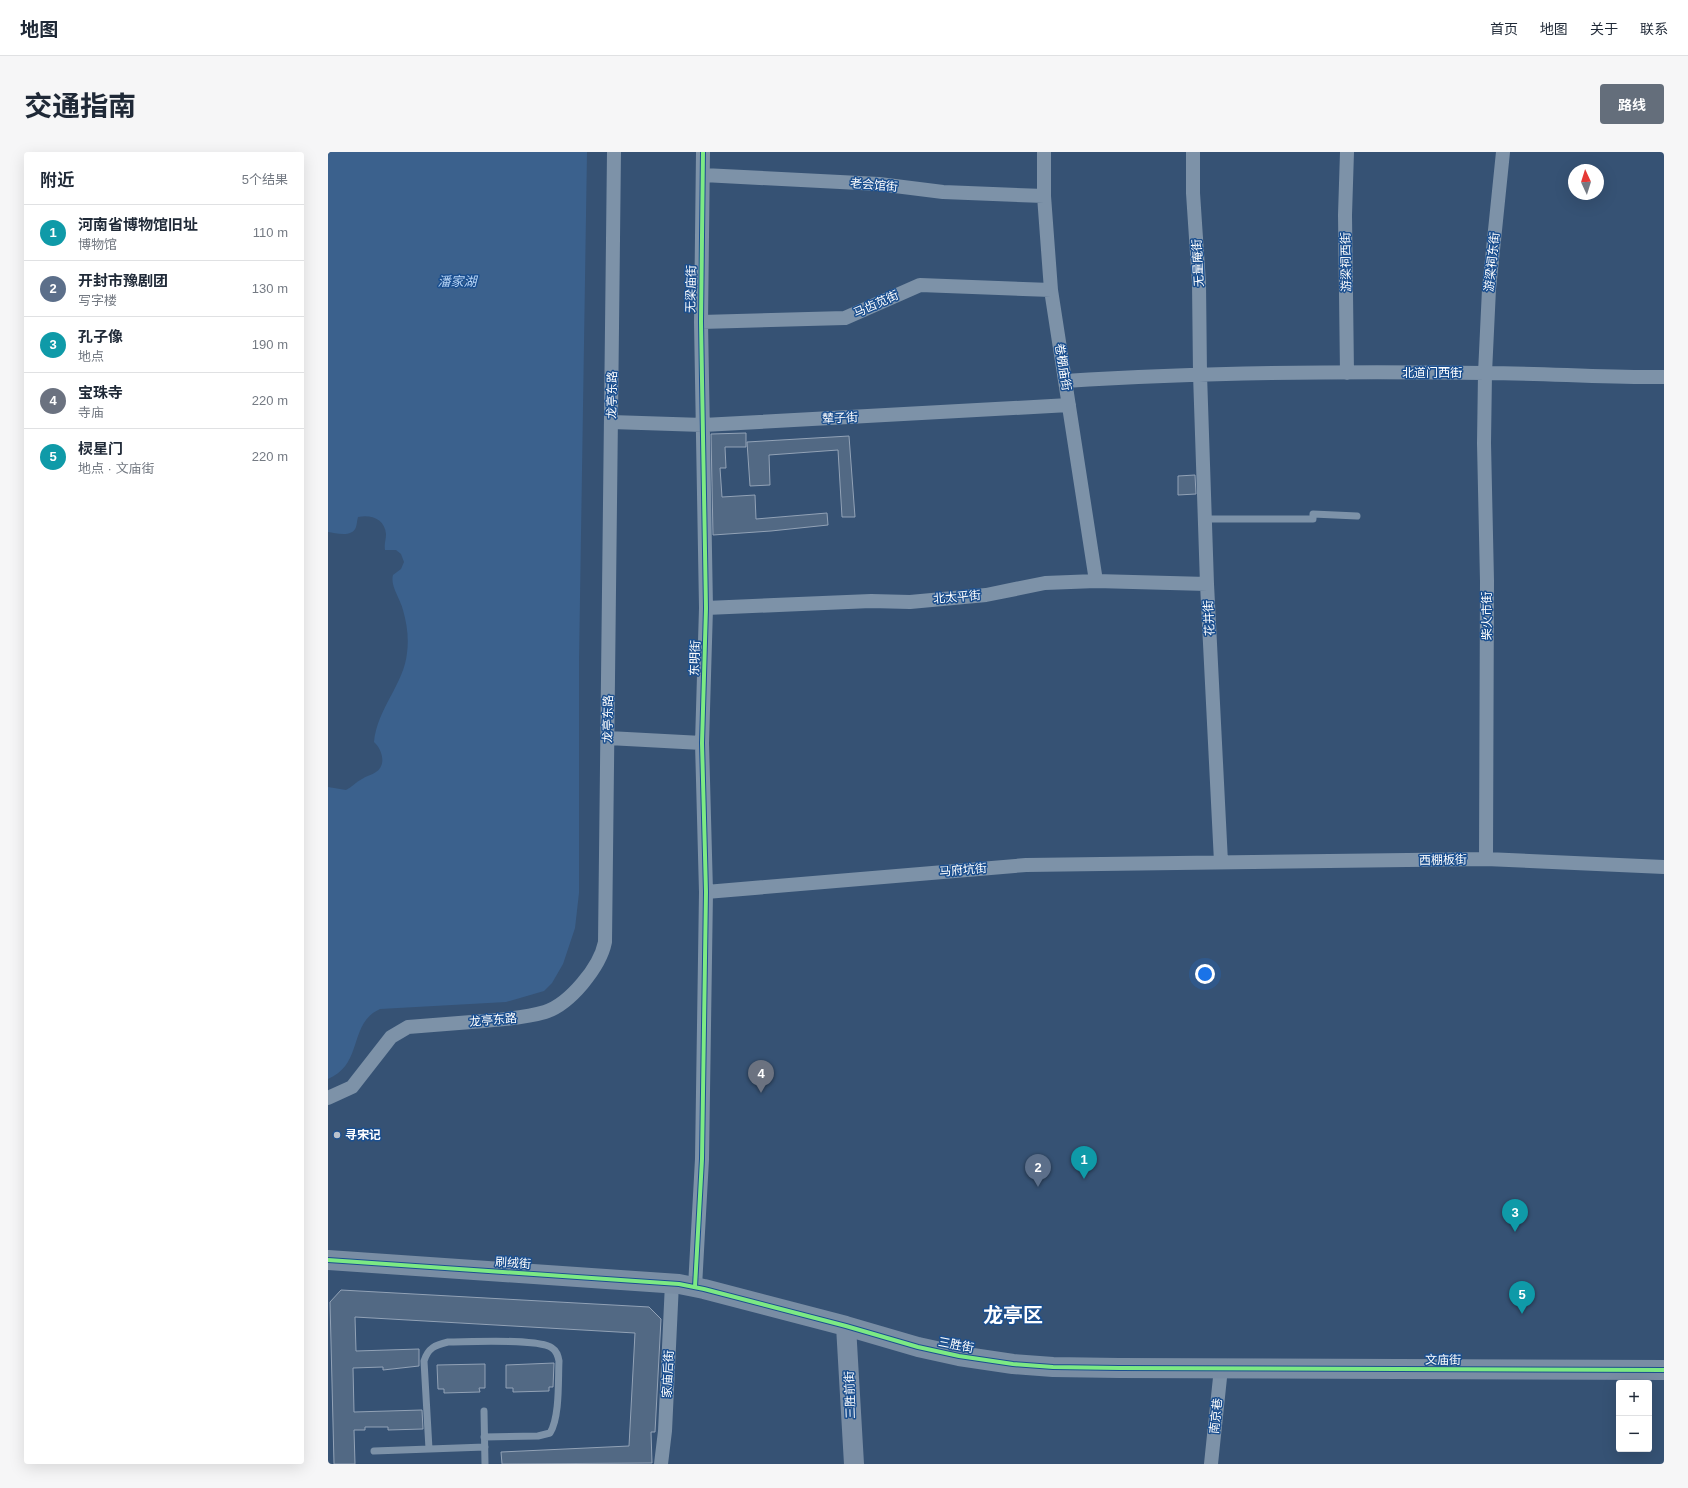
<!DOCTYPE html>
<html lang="zh">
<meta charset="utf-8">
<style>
:root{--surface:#fff;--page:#f6f6f7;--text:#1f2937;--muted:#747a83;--line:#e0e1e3;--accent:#646e7b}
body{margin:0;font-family:Helvetica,"Noto Sans SC",sans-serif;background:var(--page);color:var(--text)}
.controls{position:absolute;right:12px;bottom:12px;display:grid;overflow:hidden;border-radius:4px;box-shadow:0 4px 16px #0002}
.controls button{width:36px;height:36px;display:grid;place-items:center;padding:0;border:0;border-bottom:1px solid var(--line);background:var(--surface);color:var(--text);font:20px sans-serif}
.compass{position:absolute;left:1240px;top:12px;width:36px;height:36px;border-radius:50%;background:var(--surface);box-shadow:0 4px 16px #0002;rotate:356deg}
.you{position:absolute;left:877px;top:822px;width:14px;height:14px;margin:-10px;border:3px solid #fff;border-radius:50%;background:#1a73e8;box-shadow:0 0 0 6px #1a73e833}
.badge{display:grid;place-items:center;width:26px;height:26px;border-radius:50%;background:var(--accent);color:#fff;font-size:13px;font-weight:700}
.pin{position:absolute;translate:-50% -33px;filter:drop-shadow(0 1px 2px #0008)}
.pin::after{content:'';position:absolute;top:21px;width:14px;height:12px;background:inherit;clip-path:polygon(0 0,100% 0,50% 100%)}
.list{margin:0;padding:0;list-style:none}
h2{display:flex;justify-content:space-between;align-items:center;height:52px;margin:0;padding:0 16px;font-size:17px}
h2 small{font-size:13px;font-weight:400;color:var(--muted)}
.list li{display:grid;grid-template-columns:26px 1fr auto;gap:12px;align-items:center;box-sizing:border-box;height:56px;padding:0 16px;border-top:1px solid var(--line)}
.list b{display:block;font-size:15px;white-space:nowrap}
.list p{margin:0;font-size:13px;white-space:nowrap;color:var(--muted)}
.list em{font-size:13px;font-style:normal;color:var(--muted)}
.map{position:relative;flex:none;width:1336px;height:1312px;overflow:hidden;border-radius:4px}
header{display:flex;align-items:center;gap:24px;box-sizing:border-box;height:56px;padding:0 20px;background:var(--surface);border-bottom:1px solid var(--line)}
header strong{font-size:19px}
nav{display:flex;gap:22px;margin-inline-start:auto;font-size:14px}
.intro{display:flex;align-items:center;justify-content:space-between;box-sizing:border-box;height:96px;padding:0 24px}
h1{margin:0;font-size:28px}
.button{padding:10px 18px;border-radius:4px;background:var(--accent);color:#fff;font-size:14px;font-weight:700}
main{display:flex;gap:24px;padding:0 24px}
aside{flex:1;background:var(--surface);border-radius:4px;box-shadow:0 4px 16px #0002}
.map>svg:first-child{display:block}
.water{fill:#3b618d}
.building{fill:#526984;stroke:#92a2b6}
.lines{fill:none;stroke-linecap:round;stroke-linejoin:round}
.lane{stroke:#7d92a8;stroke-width:7}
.street{stroke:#7d92a8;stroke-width:14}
.secondary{stroke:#798da4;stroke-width:20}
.cycleway-casing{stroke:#1b4f8f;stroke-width:6}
.cycleway{stroke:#7ce984;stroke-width:4}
.poi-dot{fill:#b9c2ce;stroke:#1b4f8f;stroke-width:1.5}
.labels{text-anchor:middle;stroke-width:3;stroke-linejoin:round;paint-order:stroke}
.street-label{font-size:12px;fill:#fff;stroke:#1b4f8f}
.poi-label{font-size:12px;font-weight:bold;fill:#fff;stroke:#1b4f8f;text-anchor:start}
.water-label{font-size:13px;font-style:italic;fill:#b5d3f5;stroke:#1b4f8f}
.town-label{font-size:20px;font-weight:bold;fill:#fff;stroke:#1b4f8f}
</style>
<header>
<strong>地图</strong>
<nav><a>首页</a><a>地图</a><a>关于</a><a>联系</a></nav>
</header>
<div class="intro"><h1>交通指南</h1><a class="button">路线</a></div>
<main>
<aside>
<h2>附近<small>5个结果</small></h2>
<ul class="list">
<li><span class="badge" style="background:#0f9aa8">1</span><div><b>河南省博物馆旧址</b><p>博物馆</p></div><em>110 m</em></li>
<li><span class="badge" style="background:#5c6f8a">2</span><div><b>开封市豫剧团</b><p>写字楼</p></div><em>130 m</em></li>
<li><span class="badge" style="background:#0f9aa8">3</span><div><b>孔子像</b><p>地点</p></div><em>190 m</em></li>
<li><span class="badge" style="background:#6b7280">4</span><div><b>宝珠寺</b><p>寺庙</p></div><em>220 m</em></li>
<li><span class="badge" style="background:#0f9aa8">5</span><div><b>棂星门</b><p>地点 · 文庙街</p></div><em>220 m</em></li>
</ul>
</aside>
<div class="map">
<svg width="1336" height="1312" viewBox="0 0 1336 1312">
<rect width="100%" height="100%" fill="#365274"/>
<path class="water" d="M0,0h259l-8,510v231l-4,35 -12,36 -11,19 -8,8 -38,11 -126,7c-32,14 -16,55 -52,70v-292l18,3c6,-3 10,-8 16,-11 4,-3 10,-4 14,-7 11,-7 6,-23 -2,-30 3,-33 30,-58 33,-89 2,-15 0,-29 -4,-43 -3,-12 -13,-24 -10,-35l8,-6 3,-7 -3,-8 -5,-4h-11c-1,-6 1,-10 1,-16 -1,-15 -15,-20 -28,-17 -1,3 -1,7 -2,10 -4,11 -20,6 -28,5z"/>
<path class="building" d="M418,281v14h-21l1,21h-6l2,29 33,-2 1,24 71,-6 1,12 -57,6 -58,4 -2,-101z
M521,284l6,81h-13l-4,-67 -69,5 1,30 -20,1 -3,-44z
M867,323l1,19 -18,1v-19z
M13,1138l308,17 12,12 -6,113h-4l1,31 -150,1 -1,-12 128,-6 6,-113 -280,-16 1,34 63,-2v17l-36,4v-3l-30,1 1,44 68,-2 1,19 -35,1v-3h-23v3h-11l1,34h-21l-4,-162z
M226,1211l-1,24h-4v4l-36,1v-4h-7v-23z
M157,1212v24h-6l1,4 -36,1v-4h-6l-1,-24z"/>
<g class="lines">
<path class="lane" d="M877,367h108v-5l44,2
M156,1259l1,53
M101,1297l-5,-88c4,-13 11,-16 24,-19 20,0 91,-4 104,6 5,3 6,8 7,13 -1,19 1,56 -9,72l-12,3 -54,1
M46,1299l111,-4"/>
<path class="street" d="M716,0v44l7,94 45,291
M865,0v41l6,90 1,91 7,210 14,278
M375,23l176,9 64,8 101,4
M373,170l144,-4 75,-33 131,5
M1019,221l-2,-158 2,-63
M737,229c140,-9 280,-10 421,-8 59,0 119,5 178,4
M283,270l92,3 366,-20
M378,456l165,-7 39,1 76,-7 59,-12 51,-2 111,3
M280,586l94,5
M1158,707l1,-278 -3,-138 1,-70 4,-84 14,-137
M378,740l320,-27 460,-6 178,8
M0,946l24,-11 39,-50 17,-10c26,-2 51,-4 76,-6 21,-2 41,-3 61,-9 25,-8 55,-45 60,-70l9,-790
M367,1135l7,-128 4,-267 -4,-149 4,-135 -5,-286 2,-170
M333,1312l4,-33 7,-148
M883,1312l10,-96"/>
<path class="secondary" d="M0,1108l351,24 25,5 142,37 72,21 41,9 54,8 40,3 66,1 545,2
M518,1174l8,138"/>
<defs>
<path id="cycleway" d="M0,1108l351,24 25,5 142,37 72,21 41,9 54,8 40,3 66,1 545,2
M367,1135l7,-128 4,-267 -4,-149 4,-135 -5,-286 2,-170"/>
</defs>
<use href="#cycleway" class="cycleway-casing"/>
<use href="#cycleway" class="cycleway"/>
</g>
<circle class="poi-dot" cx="9" cy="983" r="4"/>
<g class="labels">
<g class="street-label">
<text transform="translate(546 33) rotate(5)" y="4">老会馆街</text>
<text transform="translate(1018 110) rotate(-91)" y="4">游梁祠西街</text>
<text transform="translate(1164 110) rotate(-84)" y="4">游梁祠东街</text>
<text transform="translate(870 111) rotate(-93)" y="4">无量庵街</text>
<text transform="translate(363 137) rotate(-89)" y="4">无梁庙街</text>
<text transform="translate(548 152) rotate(-24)" y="4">马齿苋街</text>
<text transform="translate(735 215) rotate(81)" y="4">卷棚庙街</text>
<text x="1104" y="225">北道门西街</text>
<text transform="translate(284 243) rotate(-89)" y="4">龙亭东路</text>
<text transform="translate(512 266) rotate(-3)" y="4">辇子街</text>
<text transform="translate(629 445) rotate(-5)" y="4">北太平街</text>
<text transform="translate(1159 464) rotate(-90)" y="4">柴火市街</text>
<text transform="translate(881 466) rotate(-93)" y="4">花井街</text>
<text transform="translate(367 506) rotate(-88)" y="4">东明街</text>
<text transform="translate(280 567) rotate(-89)" y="4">龙亭东路</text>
<text transform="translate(1115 708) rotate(-1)" y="4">西棚板街</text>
<text transform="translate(635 718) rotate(-5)" y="4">马府坑街</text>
<text transform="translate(165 868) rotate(-5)" y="4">龙亭东路</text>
<text transform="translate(185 1111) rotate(4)" y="4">刷绒街</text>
<text transform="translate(628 1193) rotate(11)" y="4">三胜街</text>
<text transform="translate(1115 1208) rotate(1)" y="4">文庙街</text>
<text transform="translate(340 1222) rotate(-87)" y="4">家庙后街</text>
<text transform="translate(522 1243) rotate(-92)" y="4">三胜前街</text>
<text transform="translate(888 1264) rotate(-84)" y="4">南京巷</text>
</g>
<g class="poi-label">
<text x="17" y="987">寻宋记</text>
</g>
<g class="water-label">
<text x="129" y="134">潘家湖</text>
</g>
<g class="town-label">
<text x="685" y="1170">龙亭区</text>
</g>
</g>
</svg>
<div class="controls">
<button>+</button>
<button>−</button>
</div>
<svg class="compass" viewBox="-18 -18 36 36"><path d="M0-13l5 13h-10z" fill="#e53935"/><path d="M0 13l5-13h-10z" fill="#747a83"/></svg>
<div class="you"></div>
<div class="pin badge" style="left:756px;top:1027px;background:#0f9aa8">1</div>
<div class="pin badge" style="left:710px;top:1035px;background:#5c6f8a">2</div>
<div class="pin badge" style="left:1187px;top:1080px;background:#0f9aa8">3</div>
<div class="pin badge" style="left:433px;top:941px;background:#6b7280">4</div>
<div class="pin badge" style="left:1194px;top:1162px;background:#0f9aa8">5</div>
</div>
</main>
